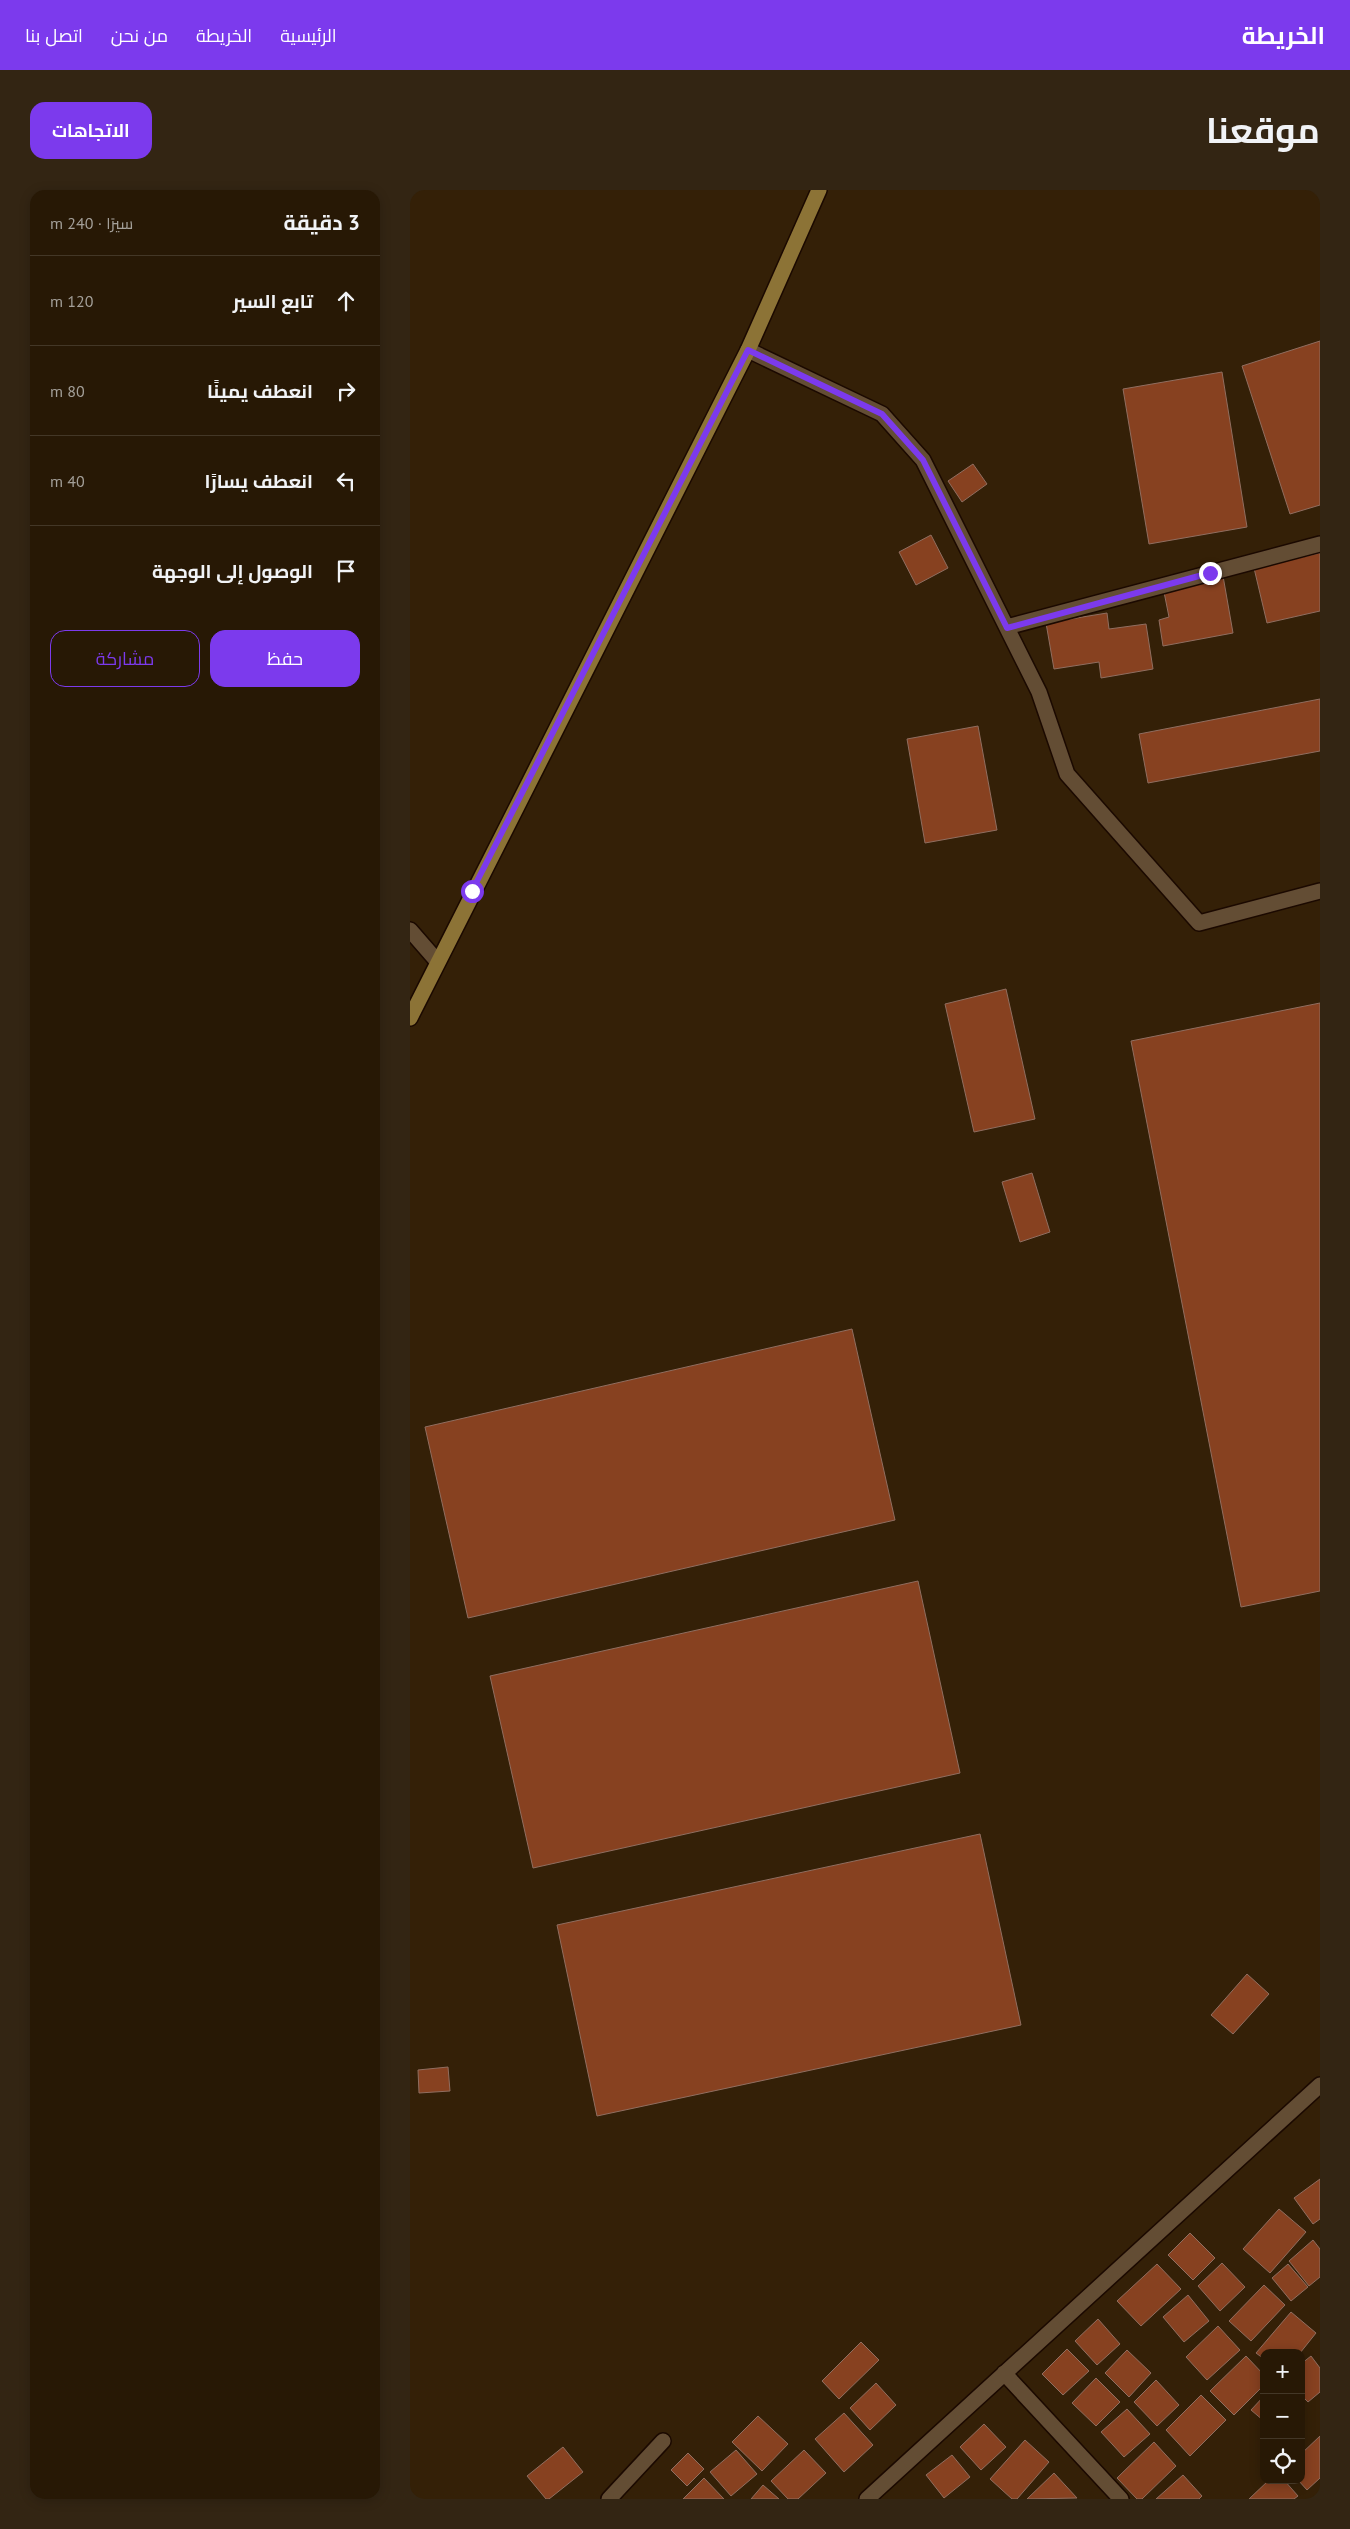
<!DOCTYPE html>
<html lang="ar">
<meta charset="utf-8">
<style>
:root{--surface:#271805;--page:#332513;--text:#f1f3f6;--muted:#a4a09a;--line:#433727;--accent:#7c3aed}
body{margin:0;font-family:"PT Sans",Cairo,sans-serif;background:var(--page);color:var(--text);direction:rtl}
.controls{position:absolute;right:15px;bottom:15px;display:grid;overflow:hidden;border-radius:10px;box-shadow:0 2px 12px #0003}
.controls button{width:45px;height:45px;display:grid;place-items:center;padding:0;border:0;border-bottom:1px solid var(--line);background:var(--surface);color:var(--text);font:25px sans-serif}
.stop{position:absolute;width:15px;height:15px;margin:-11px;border:4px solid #7c3aed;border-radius:50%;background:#fff}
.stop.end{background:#7c3aed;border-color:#fff;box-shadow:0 1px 5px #0008}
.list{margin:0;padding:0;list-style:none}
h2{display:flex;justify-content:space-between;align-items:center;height:65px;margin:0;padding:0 20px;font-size:21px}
h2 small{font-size:16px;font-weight:400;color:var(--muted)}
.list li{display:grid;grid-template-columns:32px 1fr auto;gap:15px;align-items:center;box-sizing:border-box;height:90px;padding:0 20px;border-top:1px solid var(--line)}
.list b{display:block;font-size:19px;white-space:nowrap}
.list em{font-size:16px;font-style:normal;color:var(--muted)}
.actions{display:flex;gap:10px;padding:15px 20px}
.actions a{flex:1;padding:11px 0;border:1px solid var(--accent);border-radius:15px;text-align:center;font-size:18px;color:var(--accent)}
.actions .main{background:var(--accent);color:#fff}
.icon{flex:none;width:28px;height:28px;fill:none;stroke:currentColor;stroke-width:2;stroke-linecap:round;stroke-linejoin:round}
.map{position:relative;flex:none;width:910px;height:2309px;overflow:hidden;direction:ltr;border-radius:15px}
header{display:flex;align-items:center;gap:30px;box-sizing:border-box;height:70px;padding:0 25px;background:var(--accent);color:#fff}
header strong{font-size:24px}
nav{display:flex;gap:28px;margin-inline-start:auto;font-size:18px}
.intro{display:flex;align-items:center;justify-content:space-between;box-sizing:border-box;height:120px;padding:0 30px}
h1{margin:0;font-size:35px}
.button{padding:12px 22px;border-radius:15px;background:var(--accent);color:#fff;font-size:18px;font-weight:700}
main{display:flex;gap:30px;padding:0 30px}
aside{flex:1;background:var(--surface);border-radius:15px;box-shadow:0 2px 12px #0003}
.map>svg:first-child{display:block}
.building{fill:#874120;stroke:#906e60}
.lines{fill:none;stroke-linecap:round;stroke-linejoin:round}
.service-casing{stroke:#1b0900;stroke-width:18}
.minor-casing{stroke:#1b0900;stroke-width:18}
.primary-casing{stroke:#1b0900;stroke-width:18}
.service{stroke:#634d34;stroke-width:15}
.minor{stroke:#634d34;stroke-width:15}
.primary{stroke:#8c7336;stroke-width:15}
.route{stroke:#7c3aed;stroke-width:6}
</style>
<header>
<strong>الخريطة</strong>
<nav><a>الرئيسية</a><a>الخريطة</a><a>من نحن</a><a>اتصل بنا</a></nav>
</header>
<div class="intro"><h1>موقعنا</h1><a class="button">الاتجاهات</a></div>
<main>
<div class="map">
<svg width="910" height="2309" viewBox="0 0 910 2309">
<rect width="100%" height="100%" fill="#342007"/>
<path class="building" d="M910,151v164l-30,9 -48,-148z
M812,182l25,155 -98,17 -26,-155z
M563,274l14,20 -25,18 -14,-21z
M521,345l17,33 -32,17 -17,-33z
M910,363v58l-53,12 -13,-55z
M813,386l10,57 -70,13 -4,-26 10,-3 -6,-30z
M697,423l2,16 37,-5 7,45 -52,9 -2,-16 -45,7 -8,-46z
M910,509v52l-172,32 -9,-49z
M568,536l19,104 -72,13 -18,-104z
M596,799l29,130 -61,13 -29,-128z
M910,813v588l-79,16 -110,-566z
M622,983l18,59 -30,10 -18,-60z
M442,1139l43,191 -427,98 -43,-191z
M508,1391l42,192 -427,95 -43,-192z
M570,1644l41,191 -424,91 -40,-191z
M837,1784l22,20 -36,40 -22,-19z
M38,1877l2,24 -31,2 -1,-23z
M910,1989v40l-7,5 -19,-26z
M869,2019l27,23 -36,41 -27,-24z
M780,2043l25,25 -22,22 -25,-25z
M903,2050l7,9v28l-11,9 -20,-25z
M812,2073l23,24 -25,24 -22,-25z
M747,2074l24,25 -40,37 -24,-25z
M878,2074l20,23 -17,14 -19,-23z
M854,2095l21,20 -34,36 -22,-20z
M778,2105l21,26 -25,21 -21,-25z
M881,2122l25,21 -16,20h-36v6l-8,-6z
M688,2129l22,25 -23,21 -22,-24z
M808,2136l22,24 -33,30 -21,-23z
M451,2152l18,18 -40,39 -17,-18z
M657,2159l22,22 -26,24 -21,-21z
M717,2160l24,23 -22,24 -24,-24z
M836,2166l18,19v10l-30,30 -24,-24z
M901,2166l9,12v24l-12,10 -7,-7v-31z
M686,2188l24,24 -24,24 -24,-23z
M746,2190l23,25 -22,21 -23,-24z
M466,2193l20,22 -26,25 -20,-22z
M791,2205l25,25 -36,36 -24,-26z
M854,2206v25l-13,-11z
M717,2219l23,25 -26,23 -23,-25z
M434,2223l29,32 -29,27 -29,-33z
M348,2226l30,28 -26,27 -30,-29z
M574,2234l22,23 -25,23 -21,-23z
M910,2246v42l-13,12 -9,-10h3v-26z
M615,2250l24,22 -32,37h-5l-22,-20z
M744,2252l22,24 -34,33h-5l-20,-21z
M153,2257l20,25 -34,27h-3l-19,-23z
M326,2260l21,24 -26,22 -21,-24z
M394,2260l22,23 -28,26h-10l-17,-18z
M278,2263l16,16 -17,17 -16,-16z
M542,2265l18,22 -26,21 -18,-23z
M644,2283l23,25 -50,1z
M773,2285l19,21 -3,3h-43z
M294,2288l20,21h-41z
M859,2290h15l14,16 -4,3h-45z
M353,2295l16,14h-28z"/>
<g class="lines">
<defs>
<path id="service" d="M338,160l134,64 41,46 116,232 28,82 132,149 121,-32
M597,437l313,-83"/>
<path id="minor" d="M0,740l27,31
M594,2183l117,126
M199,2309l54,-58
M457,2309l453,-414"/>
<path id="primary" d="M0,828l338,-668 71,-160"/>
</defs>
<use href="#service" class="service-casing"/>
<use href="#minor" class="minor-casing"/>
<use href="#primary" class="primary-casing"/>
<use href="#service" class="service"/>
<use href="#minor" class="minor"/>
<use href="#primary" class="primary"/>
</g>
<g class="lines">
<path class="route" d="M62,701l276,-541 134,64 41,46 84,168 203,-55"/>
</g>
</svg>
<div class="controls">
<button>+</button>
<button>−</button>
<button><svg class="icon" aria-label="locate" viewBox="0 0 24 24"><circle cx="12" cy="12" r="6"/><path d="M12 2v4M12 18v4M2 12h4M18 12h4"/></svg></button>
</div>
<div class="stop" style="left:62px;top:701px"></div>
<div class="stop end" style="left:800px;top:383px"></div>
</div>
<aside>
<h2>3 دقيقة<small>سيرًا · 240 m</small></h2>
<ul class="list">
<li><svg class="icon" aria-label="ahead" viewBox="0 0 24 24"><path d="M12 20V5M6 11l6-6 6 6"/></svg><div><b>تابع السير</b></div><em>120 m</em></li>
<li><svg class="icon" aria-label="right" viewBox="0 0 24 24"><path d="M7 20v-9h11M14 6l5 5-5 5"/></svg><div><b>انعطف يمينًا</b></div><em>80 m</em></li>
<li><svg class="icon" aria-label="left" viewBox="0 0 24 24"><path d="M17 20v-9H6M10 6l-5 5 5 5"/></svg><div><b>انعطف يسارًا</b></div><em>40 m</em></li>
<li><svg class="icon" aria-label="arrive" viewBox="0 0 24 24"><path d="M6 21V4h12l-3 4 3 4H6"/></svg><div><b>الوصول إلى الوجهة</b></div></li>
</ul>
<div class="actions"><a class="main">حفظ</a><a>مشاركة</a></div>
</aside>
</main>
